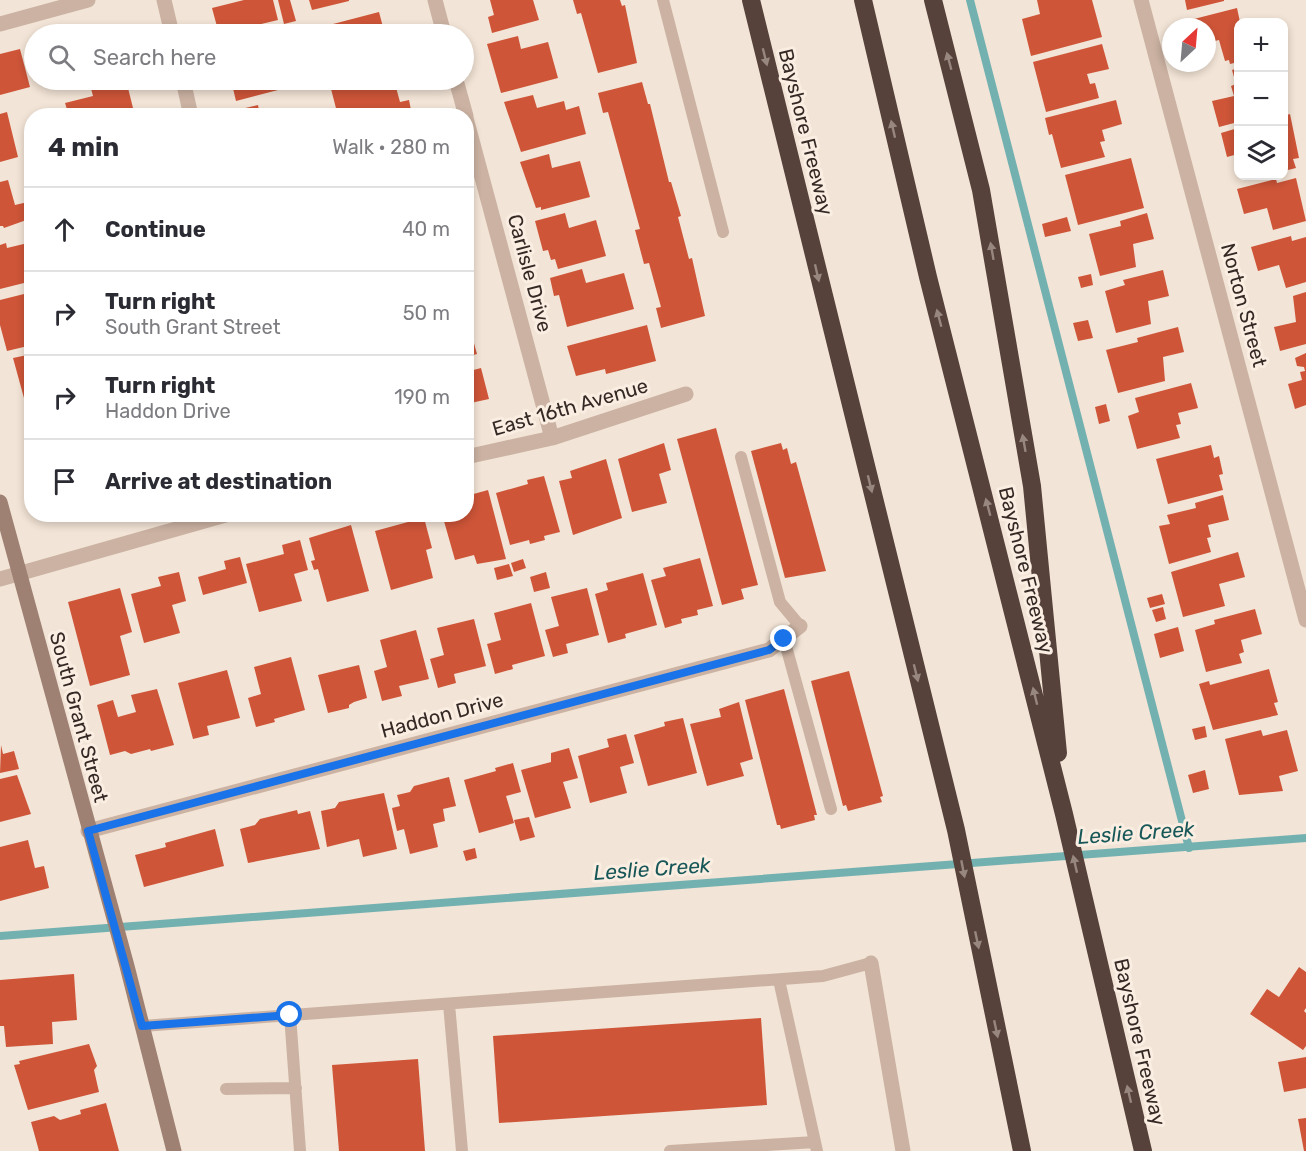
<!DOCTYPE html>
<meta charset="utf-8">
<style>
:root{--surface:#fff;--page:#f7f7f7;--text:#2b2b33;--muted:#7c7c81;--line:#e1e1e2}
body{margin:0;font-family:Rubik,sans-serif;background:var(--page);color:var(--text)}
.controls{position:absolute;right:18px;top:18px;display:grid;overflow:hidden;border-radius:12px;box-shadow:0 3px 9px #0003}
.controls button{width:54px;height:54px;display:grid;place-items:center;padding:0;border:0;border-bottom:2px solid var(--line);background:var(--surface);color:var(--text);font:30px sans-serif}
.compass{position:absolute;left:1162px;top:18px;width:54px;height:54px;border-radius:50%;background:var(--surface);box-shadow:0 3px 9px #0003;rotate:26deg}
.stop{position:absolute;width:18px;height:18px;margin:-14px;border:4px solid #1a73e8;border-radius:50%;background:#fff}
.stop.end{background:#1a73e8;border-color:#fff;box-shadow:0 2px 6px #0008}
.list{margin:0;padding:0;list-style:none}
h2{display:flex;justify-content:space-between;align-items:center;height:78px;margin:0;padding:0 24px;font-size:26px}
h2 small{font-size:20px;font-weight:400;color:var(--muted)}
.list li{display:grid;grid-template-columns:39px 1fr auto;gap:18px;align-items:center;box-sizing:border-box;height:84px;padding:0 24px;border-top:2px solid var(--line)}
.list b{display:block;font-size:22px;white-space:nowrap}
.list p{margin:0;font-size:20px;white-space:nowrap;color:var(--muted)}
.list em{font-size:20px;font-style:normal;color:var(--muted)}
.icon{flex:none;width:33px;height:33px;fill:none;stroke:currentColor;stroke-width:2;stroke-linecap:round;stroke-linejoin:round}
.map{position:relative;flex:none;width:1306px;height:1151px;overflow:hidden}
.search{position:absolute;background:var(--surface);box-shadow:0 3px 9px #0003;left:24px;top:24px;width:450px;height:66px;display:flex;align-items:center;gap:15px;box-sizing:border-box;padding:0 21px;border-radius:33px;color:var(--muted);font-size:22px}
.panel{position:absolute;background:var(--surface);box-shadow:0 3px 9px #0003;left:24px;top:108px;width:450px;height:414px;border-radius:24px}
.map>svg:first-child{display:block}
.lines{fill:none;stroke-linecap:round;stroke-linejoin:round}
.stream{stroke:#73b1b1;stroke-width:8}
.building{fill:#ce5538}
.lane{stroke:#cbb2a2;stroke-width:12}
.street{stroke:#cbb2a2;stroke-width:15}
.secondary{stroke:#9e8173;stroke-width:15}
.highway{stroke:#56423b;stroke-width:18}
.oneway{fill:#98877e}
.route{stroke:#1a73e8;stroke-width:8}
.labels{text-anchor:middle;stroke-width:6;stroke-linejoin:round;paint-order:stroke}
.street-label{font-size:20px;fill:#352925;stroke:#faeee2}
.water-label{font-size:21px;font-style:italic;fill:#185758;stroke:#faeee2}
</style>
<div class="map">
<svg width="1306" height="1151" viewBox="0 0 1306 1151">
<rect width="100%" height="100%" fill="#f2e4d6"/>
<g class="lines">
<path class="stream" d="M970,0l219,848
M0,936l1306,-98"/>
</g>
<path class="building" d="M244,0h29l5,20 -59,14 -7,-26z
M278,0h12l6,21 -12,3z
M309,0h40v1l-37,9z
M490,0h43l6,20 -47,13 -4,-16 6,-2z
M573,0h47l2,6 3,-1 12,58 -39,10 -17,-60 -4,1z
M1037,0h55l10,37 -71,19 -9,-37 18,-5z
M1185,0h39v1l-37,9z
M1237,8l3,14 -2,40 -8,2 -1,-4 -4,1 -6,-21 -12,3v-16h-15l-2,-7z
M379,12l4,15 -6,2 1,5h-43l-2,-10z
M518,36l3,13 27,-7 10,36 -57,15 -14,-49z
M1102,44l7,25 -22,5 3,10 5,-1 4,15 -53,14 -13,-50z
M20,49l10,38 -30,8v-41z
M1238,68v54l-19,5 -7,-26 22,-5 -3,-10 5,-2 -4,-14z
M111,80h15l9,36h-66l-4,-13 28,-7 -3,-11z
M231,80h44l3,10 -42,11z
M351,80h43l6,22 9,-2 3,15 -30,1 -1,-6 -21,6h-22l-8,-31z
M642,82l6,22h2l19,78h2l10,34 -3,1 11,42 3,-1 13,58 -44,12 -5,-20 5,-1 -12,-44 -5,1 -9,-34 5,-1 -32,-117 -5,1 -5,-20z
M533,95l4,13 27,-7 2,9 13,-4 7,28 -65,18 -17,-50z
M1116,100l6,24 -20,6 3,11 -5,1 5,15 -44,11 -9,-34 -3,1 -4,-17z
M258,105l2,11h-31l-1,-4z
M7,112l11,45 -18,5v-48z
M1290,114l9,44 -6,1 3,9 -12,3v-55z
M1238,128v26l-11,3 -6,-24z
M549,154l3,14 28,-7 10,36 -49,13v-3l-5,1 -16,-46z
M1131,158l13,50 -66,17 -13,-50z
M1296,178l10,43 -33,9 -6,-22 -23,6 -7,-25 39,-10 1,4z
M8,180l7,25 17,-4v17l-28,10 -1,-2h-3v-44z
M565,213l4,15 27,-8 10,36 -48,13 -3,-10 -4,1 -3,-10 -5,1 -8,-30z
M1147,213l7,26 -21,5 3,23 -36,9 -11,-42 32,-8 -1,-5z
M1067,217l4,14 -26,6 -3,-13z
M1291,236l1,5 14,-4v45l-20,6 -7,-23 -21,6 -7,-24z
M32,242v39l-32,8v-44l6,-2 1,5z
M582,269l4,14 38,-10 10,36 -67,18 -8,-32 -5,1 -4,-18z
M1163,270l6,26 -21,5 3,23 -35,9 -11,-42 20,-6 -2,-5z
M1091,274l2,11 -12,3 -3,-11z
M1306,292v52l-26,7 -6,-24 22,-5 -3,-26z
M28,293l4,13v39l-25,6 -7,-26v-25z
M1088,320l5,18 -15,3 -5,-18z
M647,325l9,36 -50,13 -1,-5 -29,7 -9,-30z
M1178,327l6,25 -21,5 2,24 -47,12 -12,-43 32,-8 -1,-4z
M472,336l5,18 -11,3v-20z
M1306,353v52l-11,4 -7,-25 14,-4 -2,-8 5,-1 -1,-4 -7,-1 -2,-8z
M32,354v54l-5,1 -14,-51z
M481,368l8,31 -23,5v-32z
M1191,383l7,25 -20,5 3,11 -5,1 4,13 -43,11 -9,-33 11,-4 -4,-14z
M1106,404l4,17 -11,3 -4,-17z
M716,428l42,157 -17,4 3,10 -22,6 -45,-166z
M664,443l7,27 -12,4 8,29 -35,9 -14,-53z
M781,443l2,7 4,-2 4,16 5,-2 30,109 -41,7 -34,-127z
M1211,445l3,13 5,-2 4,18 -4,1 4,15 -55,14 -12,-45z
M606,459l16,59 -49,17 -14,-54 13,-3 -2,-7z
M544,476l16,56 -16,4 1,4 -15,4 -1,-4 -19,5 -14,-52 32,-9 -1,-4z
M488,490l18,69 -29,5 -3,-9 -19,5 -13,-46h24v-13l5,-2 -1,-4z
M1223,495l6,25 -21,5 3,12 -4,1 4,14 -42,12 -10,-38 11,-2 -3,-9 29,-7 -1,-5z
M406,514h17l9,34 -6,2 7,28 -42,12 -16,-59 33,-9z
M351,525l18,66 -42,11 -9,-33 -4,1 -3,-9 4,-1 -6,-22z
M300,540l8,30 -14,4 8,27 -43,11 -13,-48 38,-10 -2,-9z
M1238,552l7,25 -26,7 6,22 -42,11 -12,-45z
M240,557l7,26 -44,12 -5,-18 28,-8 -2,-8z
M700,558l13,48 -16,4 1,5 -17,4 1,4 -17,5 -14,-48 15,-4 -3,-8z
M523,559l3,9 -12,4 -3,-9z
M509,564l4,12 -16,4 -3,-12z
M179,572l7,29 -14,4 8,28 -36,10 -13,-49 30,-8 -3,-9z
M546,572l4,16 -16,4 -4,-15z
M643,573l14,52 -32,9 1,4 -18,5 -13,-49 13,-4 -2,-7z
M120,588l12,44 -12,4 10,39 -40,11 -22,-84z
M587,588l12,47 -33,9 2,9 -15,4 -8,-27 14,-4 -8,-29z
M1162,594l3,10 -15,4 -3,-10z
M531,603l14,53 -33,9 1,4 -18,5 -8,-30 14,-4 -7,-27z
M1163,607l3,12 -10,3 -4,-12z
M1255,609l7,25 -21,6 3,12 -5,2 3,9 -36,9 -11,-42 20,-6 -1,-4z
M474,619l12,47 -32,8 2,9 -18,5 -8,-29 14,-4 -7,-27z
M1178,627l6,24 -24,7 -6,-24z
M416,630l13,49 -30,7 3,10 -20,5 -8,-30 13,-4 -7,-27z
M291,657l14,53 -31,9 1,3 -19,5 -8,-29 13,-4 -7,-27z
M359,665l8,33 -13,4 -5,3v3l-21,5 -10,-38z
M1269,669l9,33 -4,1 4,12 -65,15 -14,-46 10,-3 1,4z
M227,670l13,48 -33,8 2,9 -16,4 -15,-56z
M849,671l34,125 -3,1 2,5 -34,9 -2,-6 -3,1 -32,-125z
M157,689l17,56 -23,6 -1,-2 -19,5 -6,-3 -15,4 -13,-50 16,-5 5,17 18,-5 -5,-17z
M784,689l33,126h-3l1,5 -34,9 -1,-4h-3l-32,-125z
M739,702l14,57 -13,4 4,13 -37,10 -17,-62 31,-7 -2,-8z
M683,718l14,55 -49,13 -14,-51 31,-9 -1,-4z
M1205,726l2,11 -12,3 -3,-11z
M1261,730l2,6 24,-6 11,41 -19,5 4,15 -44,4 -14,-56z
M626,734l8,29 -14,4 7,26 -37,10 -12,-47 31,-9 -2,-8z
M1,745l2,9 11,-3 5,18 -19,4z
M569,748l9,30 -15,4 8,26 -36,10 -14,-48 30,-8v-9z
M513,763l8,29 -15,4 8,27 -35,10 -15,-53 32,-9 -1,-3z
M1205,770l4,19 -16,4 -5,-18z
M17,775l14,39 -31,8v-43z
M449,777l7,29 -13,3 2,12 -12,3 5,23 -28,7 -6,-25 -7,2 -5,-23 8,-2 -3,-11 13,-3 4,-6z
M384,793l13,56 -34,8 -4,-18 -32,8 -6,-36 14,-3 4,-6z
M297,810l1,4 12,-3 10,38 -72,14 -8,-34 15,-4 5,-6z
M529,817l6,20 -15,4 -6,-21z
M215,829l9,37 -80,21 -9,-32 31,-8 -1,-4z
M28,840l7,28 9,-2 5,22 -49,13v-54z
M475,848l2,10 -11,3 -3,-10z
M1299,967l7,5v36l-2,3 2,2v33l-3,4 -53,-36 17,-25 12,8z
M74,974l3,46 -25,2 1,22 -47,3 -2,-21h-4v-46z
M761,1018l6,87 -268,18 -6,-87z
M89,1044l8,22 -3,4 5,22 -71,18 -14,-45 6,-1 -1,-3z
M1306,1057v31l-22,4 -6,-30z
M418,1059l7,92h-86l-7,-86z
M106,1103l13,48h-80l-8,-29 23,-6 6,4 21,-6 -1,-4z
M1306,1118v33h-2l-6,-32z"/>
<g class="lines">
<path class="lane" d="M663,0l60,232
M741,457l39,145 20,24
M784,639l47,170
M779,980l38,171
M449,1004l13,147
M290,1015l10,136
M142,1026l681,-50 48,-13
M226,1089l70,-1
M670,1151l145,-9"/>
<path class="street" d="M164,0l8,34
M435,0l9,34
M1141,0l165,620
M0,24l88,-24
M183,80l8,36
M456,80l10,36
M466,118l86,320
M466,457l86,-19 134,-44
M0,579l229,-65
M88,831l681,-181 31,-24
M871,963l32,188"/>
<path class="secondary" d="M0,502l127,464 47,185"/>
<path class="highway" d="M751,0l205,830 66,321
M863,0l65,277 136,537 79,337
M933,0l48,190 51,296 26,267"/>
</g>
<defs><path id="oneway-solid" d="M-6-.8H1V-3.2L6.5 0L1 3.2V.8H-6Z" transform="scale(1.5)"/></defs>
<g class="oneway">
<use href="#oneway-solid" transform="translate(765 57) rotate(76)"/>
<use href="#oneway-solid" transform="translate(949 61) rotate(-105)"/>
<use href="#oneway-solid" transform="translate(893 129) rotate(-103)"/>
<use href="#oneway-solid" transform="translate(992 251) rotate(-100)"/>
<use href="#oneway-solid" transform="translate(817 273) rotate(77)"/>
<use href="#oneway-solid" transform="translate(939 318) rotate(-105)"/>
<use href="#oneway-solid" transform="translate(1024 443) rotate(-100)"/>
<use href="#oneway-solid" transform="translate(870 484) rotate(76)"/>
<use href="#oneway-solid" transform="translate(988 507) rotate(-105)"/>
<use href="#oneway-solid" transform="translate(916 673) rotate(76)"/>
<use href="#oneway-solid" transform="translate(1035 696) rotate(-104)"/>
<use href="#oneway-solid" transform="translate(1075 864) rotate(-103)"/>
<use href="#oneway-solid" transform="translate(963 869) rotate(79)"/>
<use href="#oneway-solid" transform="translate(977 940) rotate(78)"/>
<use href="#oneway-solid" transform="translate(996 1029) rotate(78)"/>
<use href="#oneway-solid" transform="translate(1129 1094) rotate(-103)"/>
</g>
<g class="lines">
<path class="route" d="M290,1015l-148,11 -54,-195 681,-181 15,-11"/>
</g>
<g class="labels">
<g class="street-label">
<text transform="translate(806 132) rotate(76)" y="7">Bayshore Freeway</text>
<text transform="translate(530 273) rotate(75)" y="7">Carlisle Drive</text>
<text transform="translate(1244 305) rotate(75)" y="7">Norton Street</text>
<text transform="translate(570 407) rotate(-16)" y="7">East 16th Avenue</text>
<text transform="translate(1026 570) rotate(76)" y="7">Bayshore Freeway</text>
<text transform="translate(442 715) rotate(-15)" y="7">Haddon Drive</text>
<text transform="translate(79 717) rotate(75)" y="7">South Grant Street</text>
<text transform="translate(1140 1042) rotate(77)" y="7">Bayshore Freeway</text>
</g>
<g class="water-label">
<text transform="translate(1136 833) rotate(-4)" y="7">Leslie Creek</text>
<text transform="translate(652 869) rotate(-4)" y="7">Leslie Creek</text>
</g>
</g>
</svg>
<div class="controls">
<button>+</button>
<button>−</button>
<button><svg class="icon" aria-label="layers" viewBox="0 0 24 24"><path d="M12 4l9 5-9 5-9-5zM3 14l9 5 9-5"/></svg></button>
</div>
<svg class="compass" viewBox="-18 -18 36 36"><path d="M0-13l5 13h-10z" fill="#e53935"/><path d="M0 13l5-13h-10z" fill="#7c7c81"/></svg>
<div class="stop" style="left:290px;top:1015px"></div>
<div class="stop end" style="left:784px;top:639px"></div>
<div class="search"><svg class="icon" aria-label="search" viewBox="0 0 24 24"><circle cx="10" cy="10" r="6"/><path d="M15 15l6 6"/></svg>Search here</div>
<section class="panel">
<h2>4 min<small>Walk · 280 m</small></h2>
<ul class="list">
<li><svg class="icon" aria-label="ahead" viewBox="0 0 24 24"><path d="M12 20V5M6 11l6-6 6 6"/></svg><div><b>Continue</b></div><em>40 m</em></li>
<li><svg class="icon" aria-label="right" viewBox="0 0 24 24"><path d="M7 20v-9h11M14 6l5 5-5 5"/></svg><div><b>Turn right</b><p>South Grant Street</p></div><em>50 m</em></li>
<li><svg class="icon" aria-label="right" viewBox="0 0 24 24"><path d="M7 20v-9h11M14 6l5 5-5 5"/></svg><div><b>Turn right</b><p>Haddon Drive</p></div><em>190 m</em></li>
<li><svg class="icon" aria-label="arrive" viewBox="0 0 24 24"><path d="M6 21V4h12l-3 4 3 4H6"/></svg><div><b>Arrive at destination</b></div></li>
</ul>
</section>
</div>
